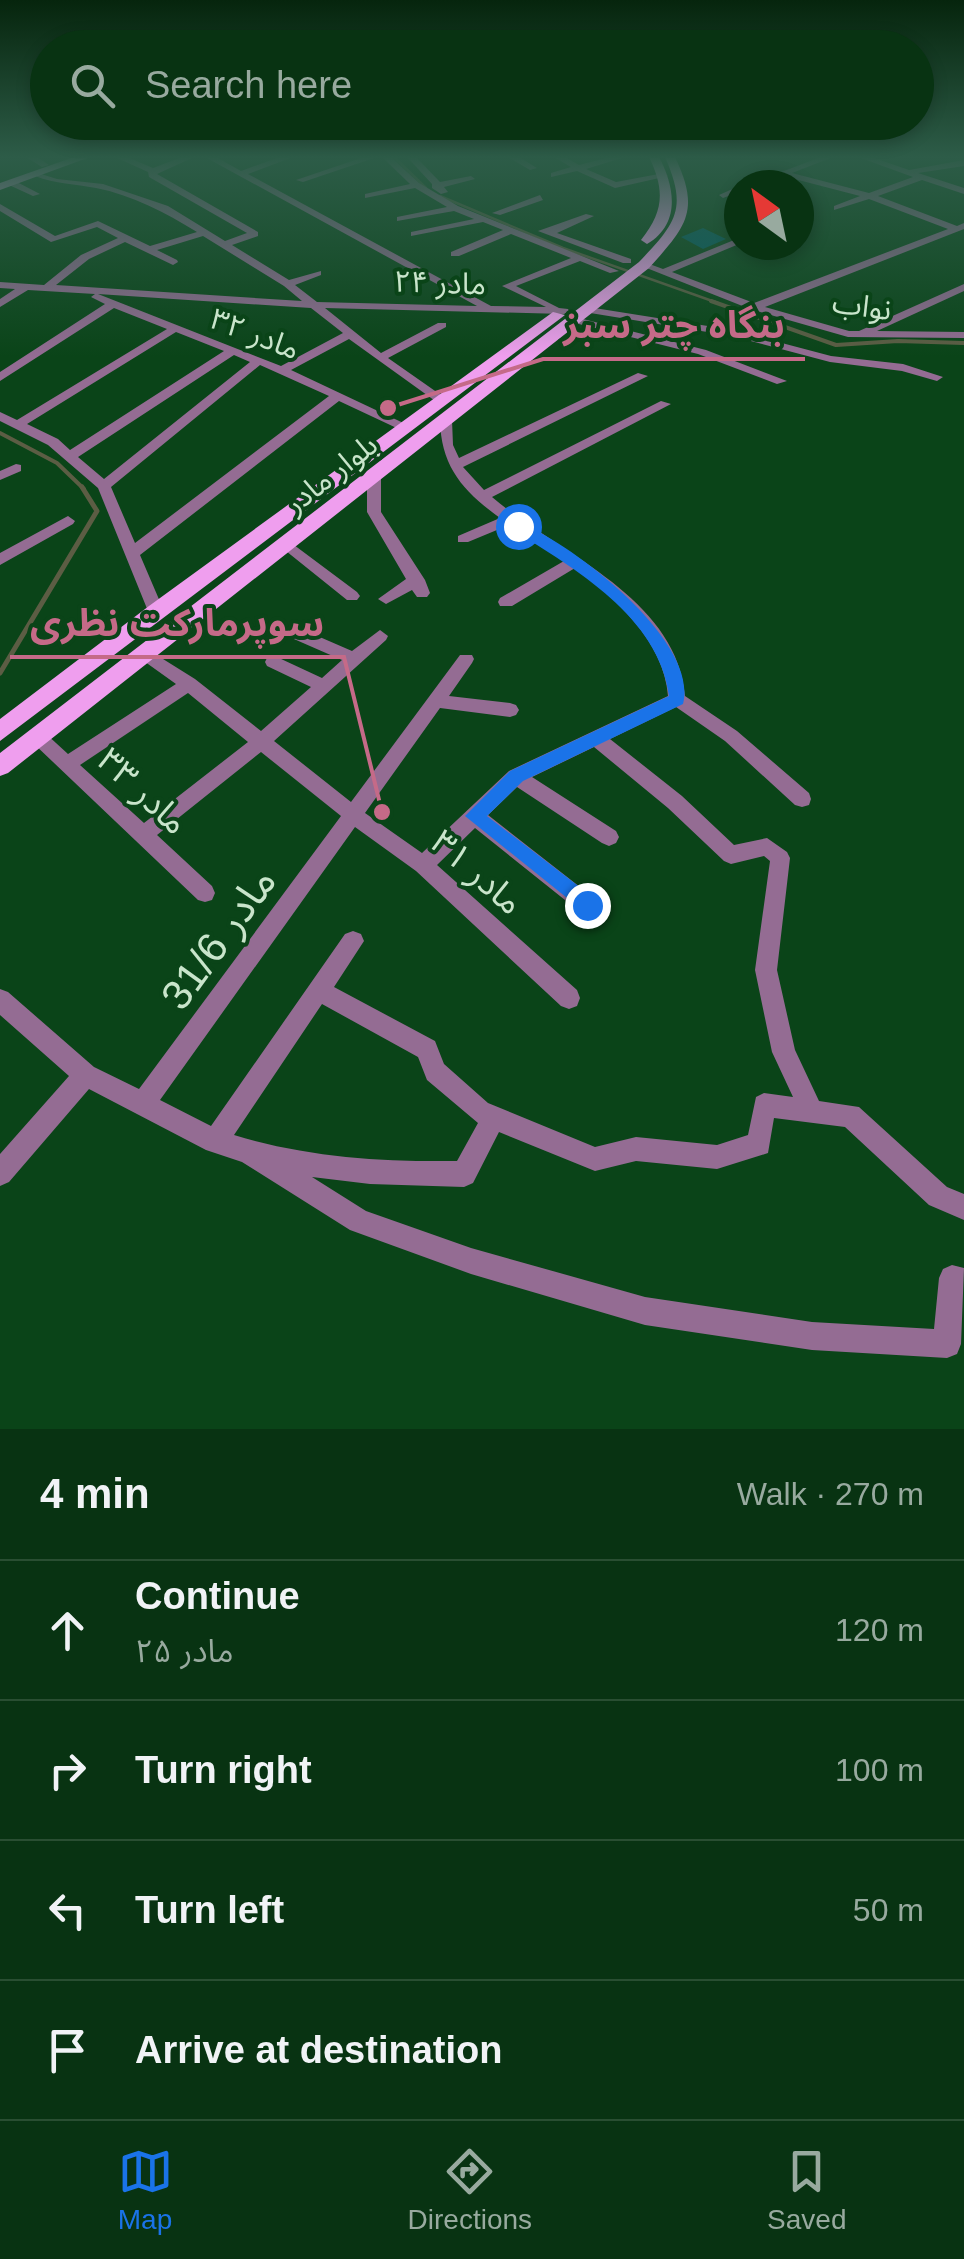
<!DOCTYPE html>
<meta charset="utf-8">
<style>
:root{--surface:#083312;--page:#113b1b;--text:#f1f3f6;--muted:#98aa9f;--line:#294e32;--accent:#1a73e8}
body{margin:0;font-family:Helvetica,"Noto Sans Arabic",sans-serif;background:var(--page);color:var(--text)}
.compass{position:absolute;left:724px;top:170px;width:90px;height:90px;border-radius:50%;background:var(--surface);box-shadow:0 5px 15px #0003;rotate:327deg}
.stop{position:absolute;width:30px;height:30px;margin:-22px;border:8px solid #1a73e8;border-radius:50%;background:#fff}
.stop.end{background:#1a73e8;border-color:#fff;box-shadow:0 2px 10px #0008}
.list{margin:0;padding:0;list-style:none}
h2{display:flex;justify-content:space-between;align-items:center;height:130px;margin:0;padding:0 40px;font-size:42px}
h2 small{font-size:32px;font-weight:400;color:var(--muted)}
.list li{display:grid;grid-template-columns:65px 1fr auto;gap:30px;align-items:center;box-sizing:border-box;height:140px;padding:0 40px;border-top:2px solid var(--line)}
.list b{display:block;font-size:38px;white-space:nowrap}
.list p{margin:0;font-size:32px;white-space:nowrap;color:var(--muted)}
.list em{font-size:32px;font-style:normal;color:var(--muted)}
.icon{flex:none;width:55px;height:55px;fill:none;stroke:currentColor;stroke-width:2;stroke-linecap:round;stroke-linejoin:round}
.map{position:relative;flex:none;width:964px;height:1429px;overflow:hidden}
.search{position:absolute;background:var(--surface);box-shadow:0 5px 15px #0003;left:30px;right:30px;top:30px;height:110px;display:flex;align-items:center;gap:25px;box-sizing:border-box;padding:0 35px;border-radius:55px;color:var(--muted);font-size:38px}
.sheet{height:690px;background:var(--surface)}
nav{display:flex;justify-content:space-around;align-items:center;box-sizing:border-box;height:140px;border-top:2px solid var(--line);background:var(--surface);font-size:28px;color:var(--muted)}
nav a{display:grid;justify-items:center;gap:5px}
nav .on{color:var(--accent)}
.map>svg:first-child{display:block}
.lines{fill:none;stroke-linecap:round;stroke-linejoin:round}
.stream-far2{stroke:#5c5d44;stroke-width:2.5}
.stream-far1{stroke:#5c5d44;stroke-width:4}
.stream{stroke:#5c5d44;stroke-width:5}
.building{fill:#015b64}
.minor{fill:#946c93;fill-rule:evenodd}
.major{fill:#ef9eee;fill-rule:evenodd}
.route{fill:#1a73e8}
.labels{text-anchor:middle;stroke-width:8;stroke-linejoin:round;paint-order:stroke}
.far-street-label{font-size:30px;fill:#c9e5cb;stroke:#0a4418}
.street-label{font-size:35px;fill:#c9e5cb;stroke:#0a4418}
.near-street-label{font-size:42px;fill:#c9e5cb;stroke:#0a4418}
.leader{fill:none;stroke:#c56a88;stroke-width:4}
.callout-dot{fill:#c56a88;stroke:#0a4418;stroke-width:4}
.callout-label{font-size:38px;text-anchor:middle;font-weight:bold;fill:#c56a88;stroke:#0a4418;stroke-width:8;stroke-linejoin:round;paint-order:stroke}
</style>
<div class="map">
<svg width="964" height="1429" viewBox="0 0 964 1429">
<rect width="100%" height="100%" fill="#0a4418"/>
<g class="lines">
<path class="stream-far2" d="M394,157l32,31
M440,196l123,52 155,55"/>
<path class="stream-far1" d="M711,301l125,44 62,-4 66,2
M0,433l57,30 27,26"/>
<path class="stream" d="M0,673l97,-162 -15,-24"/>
</g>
<path class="building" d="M703,228l23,11 -23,10 -22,-12z"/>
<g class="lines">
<path class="minor" d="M26,157h11l12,8 -7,2z
M115,157h12l26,11 29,-11h12l-37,17 101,58v4l-26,9 57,35 32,-9v4l-26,10 22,17 160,4 -272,-149h11l25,14 39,-14h13l-45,17 243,132 55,1 -44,-21 69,-28 -60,-24 -52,22h-8v-4l52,-22 -20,-8 -72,14v-4l63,-13 -20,-8 -57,10v-4l50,-10 -32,-19 -50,10v-4l45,-10 -28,-27h9l28,26 39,23 161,65 -9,2 -30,-12 -64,25 43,22 9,1 1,2 -5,3 -239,-6 56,45 57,-30h8v4l-58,31 60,42 -10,3 -89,-64 -58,31 123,58 -11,3 -64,-30 -199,154 24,56 -8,6 -8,-6 -50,-123 -50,-43 -48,-24v-9l17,8 150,-91 -53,-21 -114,73v-9l105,-68 -14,-7 4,-3 -67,-4 -28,17v-8l15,-10 -15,-1v-6l44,3 37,-30 37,-17 -21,-11 -46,15 -51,-31v-7l55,32 43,-15 52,25 47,-14c-31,-19 -65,-37 -101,-44 -21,-4 -40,-4 -61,-12v-4l22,7 46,5 65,22 57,35 22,-8 -98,-56 -1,-5zM203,236l81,50 18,15 -246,-16 33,-26 36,-17 48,23 5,-3 -1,-2 -20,-10zM98,294l213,14 32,25 -62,33zM176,332l48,19 -154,99 -12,-11 -31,-15zM234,355l16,7 -146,117 -26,-22zM260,365l69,31 -194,147 -24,-56z
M364,157h13l-74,25 -7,-2z
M407,157h9l24,25 31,-6 4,3 -31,8 4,5 -7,2 -9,-6v-4z
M508,157h11l18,11 -7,2z
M554,157h11l14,8 31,-8h15l-39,12 30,13 48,-9 4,3 -53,12 -38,-17 -26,6v-4l20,-6z
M821,157h12l-41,16 77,20 44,-16 -55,-20h13l38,13 55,-10v6l-46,7 46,15v6l-42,-14 -44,16 79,30 7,-3v6l-199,78 84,24h10l105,-47v7l-87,40 87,1v6l-116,-1 -98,-28 -111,-44 5,-3 19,7 76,-31v6l-67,28 82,31 194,-74 -79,-30 -35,11v-4l26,-10 -77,-20 -24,9h-12z
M9,181h6l25,13 -7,2 -24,-11z
M739,186v6l-16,6 -4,-3z
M540,195l3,5 -43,15 -8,-2z
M586,214l8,2 -37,17 74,26v4h-8l-85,-32z
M588,307l145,23 98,26 72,8 40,13 -6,4 -35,-10 -72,-9 -98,-26 -148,-24 -1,-2z
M575,317l131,33 81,31 -10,3 -79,-30 -127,-32 -2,-2z
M638,373l10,3 -185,91 21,23 177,-89 10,3 -179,93c65,56 185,100 193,199l52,35 72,62 2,6 -2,6 -7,2 -7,-2 -70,-64 -49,-34 -66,32 72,57 52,49 33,-7 20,14 3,6 -13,112 18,80 24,51 40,6 88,80 17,7v26l-35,-15 -84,-78 -71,-9 -6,35 -51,16 -81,-8 -41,10 -96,-39 -26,51 -9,4 -94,-3 -58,-7 54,34 105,37 174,49 167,25 122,7 5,-51 4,-9 9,-4 12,3 -3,76 -4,10 -10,4 -135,-8 -167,-25 -174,-51 -121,-44 -108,-68 -36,-12 -117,-61 -80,93 -9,4v-32l69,-78 -69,-61v-26l8,3 86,75 45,22 202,-273 -80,-64 -104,83 55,51 3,7 -3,7 -7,2 -7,-2 -166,-158 -3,-5 3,-5h12l24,22 108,-70 -35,-25 -2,-4 8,-6 48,30 66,52 50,-44 -44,-21 -2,-4 2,-4h12l43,20 20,-18 -55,-24 -2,-4 2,-4h12l53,23 28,-21 8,6 -2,4 -112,101 77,61 109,-147h12l2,4 -2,4 -23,33 61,7 6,2 3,5 -3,5 -6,2 -70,-9 -75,105 57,40 87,-82 159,-75c-4,-55 -52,-97 -93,-128l-63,38h-12l-2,-4 2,-4 64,-37 -55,-36 -41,17h-10v-6l42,-18c-37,-27 -59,-51 -60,-98l6,-4 6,4 1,25 6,13zM188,693l60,49 -104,81 -64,-58zM594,747l74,61 56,53 7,3 33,-8 6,5 -15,109 17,82 21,45 -29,-4 -8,4 -8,38 -31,10 -81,-8 -41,10 -107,-44 -44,-39 -9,-23 -101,-54 30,-46 -3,-7 -8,-3 -8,3 -134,192 -51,-26 195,-273 61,44 145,135 8,3 8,-3 3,-8 -3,-8 -140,-125 38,-37 105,84 7,3 7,-3 3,-7 -3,-7 -106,-83 29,-28 85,56 7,3 7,-3 3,-6 -3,-6 -84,-54zM322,1004l96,53 9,23 51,43 -21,38c-75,1 -151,-4 -223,-26z
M16,464l5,1v6l-21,9v-9z
M374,471l7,4v37l44,68 5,13 -3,4h-10l-5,-7 -26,14 -8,-5 28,-20 -39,-67v-37z
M68,516l7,5 -2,3 -73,41v-12z
M286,539l71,53 3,4 -3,4h-10l-66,-53 -2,-3z"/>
<path class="major" d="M74,157h16l-90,33v-7z
M649,157h10c16,30 22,67 -12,87l-6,-4c23,-29 24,-50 8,-83z
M665,157h10c26,54 11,70 -26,111l-641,505 -8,3v-23l639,-491c37,-39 49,-53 26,-105z
M553,312l12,3 -565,426v-22l149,-113z"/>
</g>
<linearGradient id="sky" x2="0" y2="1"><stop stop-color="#06250d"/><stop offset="0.44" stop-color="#2d5c48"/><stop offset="1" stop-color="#2d5c48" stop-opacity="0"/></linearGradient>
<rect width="964" height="357" fill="url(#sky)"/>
<path class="route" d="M518,522c52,20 182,118 165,182l-160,77 -36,35 107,82 3,7 -10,9 -122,-98 45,-45 159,-75c-10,-79 -94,-127 -156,-166v-7z"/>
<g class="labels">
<g class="far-street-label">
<text transform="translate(440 283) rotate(2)" y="10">مادر ۲۴</text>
<text transform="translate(862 306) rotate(8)" y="10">نواب</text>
<text transform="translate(255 334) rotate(21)" y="10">مادر ۳۲</text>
<text transform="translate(331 474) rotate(-38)" y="10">بلوار مادر</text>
</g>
<g class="street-label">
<text transform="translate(143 791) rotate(43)" y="12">مادر ۳۳</text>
<text transform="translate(477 872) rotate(41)" y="12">مادر ۳۱</text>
</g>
<g class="near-street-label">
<text transform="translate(218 938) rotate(-54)" y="15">مادر 31/6</text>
</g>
</g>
<path class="leader" d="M388 408L543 359H805M382 812L344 657H10"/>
<g class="callout-dot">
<circle cx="388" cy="408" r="10"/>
<circle cx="382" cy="812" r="10"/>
</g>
<g class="callout-label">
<text x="674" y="338">بنگاه چتر سبز</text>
<text x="177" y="636">سوپرمارکت نظری</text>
</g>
</svg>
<svg class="compass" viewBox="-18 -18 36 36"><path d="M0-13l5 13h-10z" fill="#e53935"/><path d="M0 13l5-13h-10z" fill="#98aa9f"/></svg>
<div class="stop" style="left:518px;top:526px"></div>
<div class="stop end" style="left:587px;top:905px"></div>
<div class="search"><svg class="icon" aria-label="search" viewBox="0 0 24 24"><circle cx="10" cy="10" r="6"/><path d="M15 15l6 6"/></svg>Search here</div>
</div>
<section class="sheet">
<h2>4 min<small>Walk · 270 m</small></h2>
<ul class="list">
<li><svg class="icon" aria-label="ahead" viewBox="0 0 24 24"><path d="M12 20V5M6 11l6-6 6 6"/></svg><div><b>Continue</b><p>مادر ۲۵</p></div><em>120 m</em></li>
<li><svg class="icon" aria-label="right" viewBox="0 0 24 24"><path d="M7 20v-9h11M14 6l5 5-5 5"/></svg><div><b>Turn right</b></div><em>100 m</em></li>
<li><svg class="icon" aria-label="left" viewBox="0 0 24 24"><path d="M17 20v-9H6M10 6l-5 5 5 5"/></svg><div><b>Turn left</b></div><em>50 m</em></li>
<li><svg class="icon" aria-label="arrive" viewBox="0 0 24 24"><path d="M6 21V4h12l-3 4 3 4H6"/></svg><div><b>Arrive at destination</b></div></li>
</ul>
</section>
<nav>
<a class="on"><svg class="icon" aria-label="map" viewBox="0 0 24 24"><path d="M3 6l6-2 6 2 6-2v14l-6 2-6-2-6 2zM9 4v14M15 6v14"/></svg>Map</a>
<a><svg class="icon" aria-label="directions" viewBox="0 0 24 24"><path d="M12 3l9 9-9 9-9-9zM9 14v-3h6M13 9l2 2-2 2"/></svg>Directions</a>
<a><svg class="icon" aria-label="saved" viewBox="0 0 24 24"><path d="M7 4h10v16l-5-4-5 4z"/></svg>Saved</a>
</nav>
